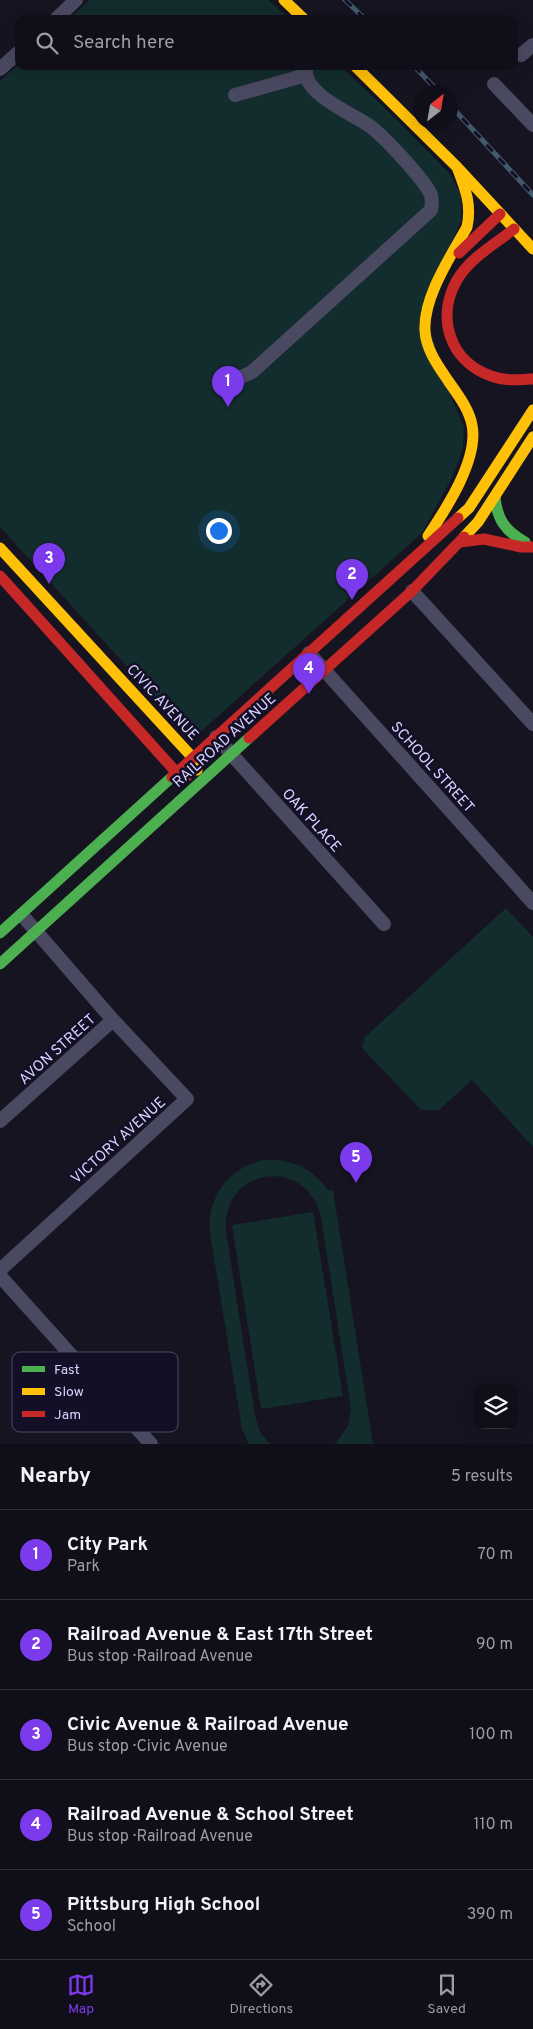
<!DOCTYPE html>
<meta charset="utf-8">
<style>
:root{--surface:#100f19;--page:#191822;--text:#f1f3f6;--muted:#9c9ca2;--line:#302f38;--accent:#7c3aed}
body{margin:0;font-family:Overpass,sans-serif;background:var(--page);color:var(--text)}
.controls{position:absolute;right:15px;bottom:15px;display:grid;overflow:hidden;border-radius:10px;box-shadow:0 5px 20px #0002}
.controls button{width:45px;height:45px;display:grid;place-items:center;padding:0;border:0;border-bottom:1px solid var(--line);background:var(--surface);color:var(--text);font:25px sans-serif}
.compass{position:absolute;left:413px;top:85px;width:45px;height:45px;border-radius:50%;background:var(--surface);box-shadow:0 5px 20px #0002;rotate:31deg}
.you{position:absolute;left:218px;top:530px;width:18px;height:18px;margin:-12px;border:4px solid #fff;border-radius:50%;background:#1a73e8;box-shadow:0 0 0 8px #1a73e833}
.badge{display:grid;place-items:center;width:32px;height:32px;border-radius:50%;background:var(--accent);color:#fff;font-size:16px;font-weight:700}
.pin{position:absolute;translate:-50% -41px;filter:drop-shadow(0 1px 2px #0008)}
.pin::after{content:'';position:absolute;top:26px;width:18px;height:15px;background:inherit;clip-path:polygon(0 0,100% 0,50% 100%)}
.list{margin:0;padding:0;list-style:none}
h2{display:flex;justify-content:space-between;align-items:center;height:65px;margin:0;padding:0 20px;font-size:21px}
h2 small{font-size:16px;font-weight:400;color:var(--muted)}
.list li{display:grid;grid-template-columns:32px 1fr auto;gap:15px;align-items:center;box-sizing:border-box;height:90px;padding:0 20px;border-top:1px solid var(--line)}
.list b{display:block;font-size:19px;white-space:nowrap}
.list p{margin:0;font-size:16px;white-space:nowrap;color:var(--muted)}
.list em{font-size:16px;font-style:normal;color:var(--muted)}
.icon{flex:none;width:28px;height:28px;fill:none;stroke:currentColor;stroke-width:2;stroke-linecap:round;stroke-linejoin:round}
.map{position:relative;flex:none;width:533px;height:1444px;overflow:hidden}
.search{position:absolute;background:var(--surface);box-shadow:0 5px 20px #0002;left:15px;right:15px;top:15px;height:55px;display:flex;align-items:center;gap:12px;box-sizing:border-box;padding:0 18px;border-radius:10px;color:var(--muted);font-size:19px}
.sheet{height:515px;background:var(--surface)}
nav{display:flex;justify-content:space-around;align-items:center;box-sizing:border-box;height:70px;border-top:1px solid var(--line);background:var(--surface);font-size:14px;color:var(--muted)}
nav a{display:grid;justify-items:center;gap:2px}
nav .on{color:var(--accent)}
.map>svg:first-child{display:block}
.green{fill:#132c2d}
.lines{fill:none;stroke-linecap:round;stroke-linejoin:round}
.street{stroke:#4a4962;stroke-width:14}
.fast{stroke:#4caf50;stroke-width:11}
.slow{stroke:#ffc107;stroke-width:11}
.jam{stroke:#c62828;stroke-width:11}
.rail-casing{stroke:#43596b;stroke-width:5}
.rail{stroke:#130f26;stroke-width:3;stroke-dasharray:9;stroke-linecap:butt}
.labels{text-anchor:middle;stroke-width:5;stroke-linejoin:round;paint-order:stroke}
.street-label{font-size:15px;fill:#d9d4ff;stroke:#130f26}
.key{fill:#130f26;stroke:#4e4a67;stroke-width:1}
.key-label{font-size:14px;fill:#d9d4ff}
</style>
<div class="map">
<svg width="533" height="1444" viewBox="0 0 533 1444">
<rect width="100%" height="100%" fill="#161421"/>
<path class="green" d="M89,0h179l22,19h-221z
M19,64v2h322l52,50 57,58 11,21v26l-38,85 29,93 12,28 -1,22 -11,29 -30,55 -226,203 -9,-3 -187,-206v-446z
M506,908l27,29v210l-61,-67 -33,30h-18l-59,-62 3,-11z
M263,1160c27,-2 49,8 65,30h5l40,254h-38l13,-18 3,-17 -30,-192c-15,-63 -101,-49 -95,15l29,184 5,16 10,12h-21l-7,-15 -32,-195c-3,-37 17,-65 53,-74z
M313,1212l30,184 -82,13 -29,-184z"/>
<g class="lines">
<path class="street" d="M56,19l20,-19
M521,55l12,-10
M0,69l19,-17
M494,84l39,41
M235,95l71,-20
M230,382l22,-10 179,-162c1,-5 1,-10 0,-15 -7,-16 -49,-61 -64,-71 -17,-11 -69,-33 -60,-58
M412,591l121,133
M309,653l224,250
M216,737l168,187
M0,1121l113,-101
M0,1270l187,-171 -74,-79 -91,-105
M0,1276l151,168"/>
<path class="fast" d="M495,497c2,22 10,34 30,45
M0,933l172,-156
M0,964l249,-226"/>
<path class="slow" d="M284,0l20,19
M355,66l102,101 76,82
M458,518l11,-10 64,-98
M428,536c18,-27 51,-77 44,-111 -3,-16 -14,-30 -23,-43 -10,-15 -23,-32 -24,-51 -2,-34 26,-75 42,-104 5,-23 -2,-39 -10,-60
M464,537l14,-15 55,-85
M0,548l193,210 4,12"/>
<path class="jam" d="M514,229c-19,15 -44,29 -57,51 -21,37 -8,81 34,96 14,5 28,4 42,3
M459,253l41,-39
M460,542l24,-3 37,8h12
M0,576l176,196 11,4
M249,738l163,-147 52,-54
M172,777l286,-259"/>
<defs>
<path id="rail" d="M345,0l20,19
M414,66l25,26
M450,105l83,90"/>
</defs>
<use href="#rail" class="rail-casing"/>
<use href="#rail" class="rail"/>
</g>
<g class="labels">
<g class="street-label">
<text transform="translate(163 702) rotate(47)" y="5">CIVIC AVENUE</text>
<text transform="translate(224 740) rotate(-42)" y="5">RAILROAD AVENUE</text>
<text transform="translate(433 767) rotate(48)" y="5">SCHOOL STREET</text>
<text transform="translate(312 820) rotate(48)" y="5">OAK PLACE</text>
<text transform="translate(57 1049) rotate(-42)" y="5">AVON STREET</text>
<text transform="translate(118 1140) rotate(-42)" y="5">VICTORY AVENUE</text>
</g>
</g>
<rect x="12" y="1352" width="166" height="80" rx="8" class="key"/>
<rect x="22" y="1366" width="23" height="6" fill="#4caf50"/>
<rect x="22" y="1388" width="23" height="7" fill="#ffc107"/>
<rect x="22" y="1411" width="23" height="6" fill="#c62828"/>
<g class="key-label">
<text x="54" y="1374">Fast</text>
<text x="54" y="1396">Slow</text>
<text x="54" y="1419">Jam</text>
</g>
</svg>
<div class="controls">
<button><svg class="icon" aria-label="layers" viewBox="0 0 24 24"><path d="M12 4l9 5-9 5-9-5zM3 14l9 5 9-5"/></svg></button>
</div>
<svg class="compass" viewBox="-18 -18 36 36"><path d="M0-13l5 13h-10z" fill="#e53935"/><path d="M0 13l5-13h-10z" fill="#9c9ca2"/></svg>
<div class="you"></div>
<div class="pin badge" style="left:228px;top:407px">1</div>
<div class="pin badge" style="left:352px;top:600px">2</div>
<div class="pin badge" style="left:49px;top:584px">3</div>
<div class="pin badge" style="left:309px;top:694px">4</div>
<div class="pin badge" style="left:356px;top:1183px">5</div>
<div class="search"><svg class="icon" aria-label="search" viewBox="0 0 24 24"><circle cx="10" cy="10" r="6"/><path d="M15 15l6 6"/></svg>Search here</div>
</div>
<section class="sheet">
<h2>Nearby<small>5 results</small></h2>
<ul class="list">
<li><span class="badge">1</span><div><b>City Park</b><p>Park</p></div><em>70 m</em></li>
<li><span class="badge">2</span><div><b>Railroad Avenue &amp; East 17th Street</b><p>Bus stop · Railroad Avenue</p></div><em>90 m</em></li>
<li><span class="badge">3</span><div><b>Civic Avenue &amp; Railroad Avenue</b><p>Bus stop · Civic Avenue</p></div><em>100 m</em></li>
<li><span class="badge">4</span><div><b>Railroad Avenue &amp; School Street</b><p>Bus stop · Railroad Avenue</p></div><em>110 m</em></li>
<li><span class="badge">5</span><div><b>Pittsburg High School</b><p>School</p></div><em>390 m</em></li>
</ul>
</section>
<nav>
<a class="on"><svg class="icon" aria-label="map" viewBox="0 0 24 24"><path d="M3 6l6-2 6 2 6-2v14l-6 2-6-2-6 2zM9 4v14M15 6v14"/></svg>Map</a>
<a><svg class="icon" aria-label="directions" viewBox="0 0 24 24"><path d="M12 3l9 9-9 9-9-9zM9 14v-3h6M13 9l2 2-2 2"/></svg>Directions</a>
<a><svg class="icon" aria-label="saved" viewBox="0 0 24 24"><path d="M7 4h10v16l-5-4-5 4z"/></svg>Saved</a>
</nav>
